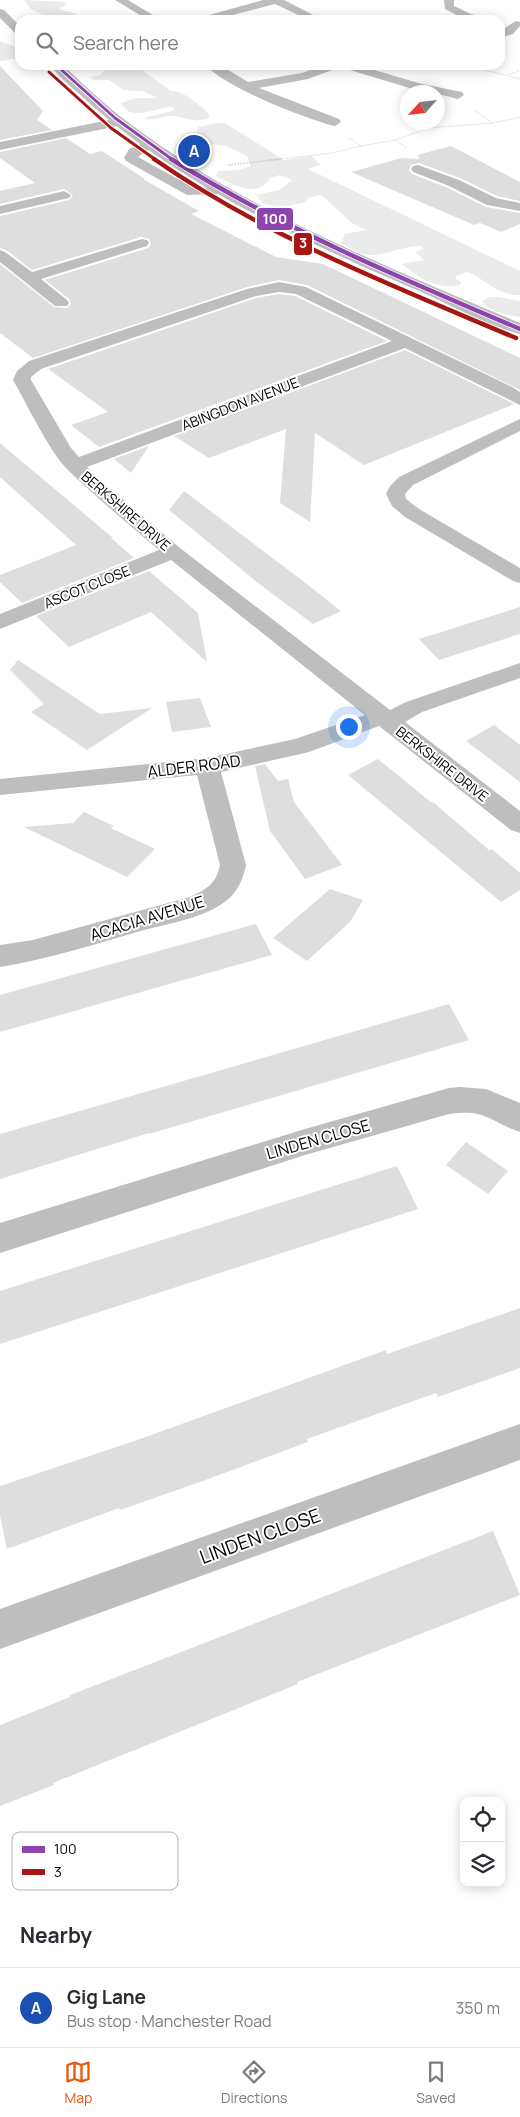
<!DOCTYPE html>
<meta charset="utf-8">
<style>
:root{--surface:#fff;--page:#f7f7f7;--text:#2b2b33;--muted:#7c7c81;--line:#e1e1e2;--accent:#ea580c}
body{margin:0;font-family:Manrope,sans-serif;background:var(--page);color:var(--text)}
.controls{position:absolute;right:15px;bottom:15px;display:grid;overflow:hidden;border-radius:10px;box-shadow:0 2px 12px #0003}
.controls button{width:45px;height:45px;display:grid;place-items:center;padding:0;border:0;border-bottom:1px solid var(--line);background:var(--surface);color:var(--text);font:25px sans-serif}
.compass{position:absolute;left:400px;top:85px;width:45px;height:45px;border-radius:50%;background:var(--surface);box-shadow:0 2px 12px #0003;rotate:243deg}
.you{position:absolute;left:348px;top:726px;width:18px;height:18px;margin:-12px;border:4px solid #fff;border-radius:50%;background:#1a73e8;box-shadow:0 0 0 8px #1a73e833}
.badge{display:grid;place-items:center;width:32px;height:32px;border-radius:50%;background:var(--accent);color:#fff;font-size:16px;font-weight:700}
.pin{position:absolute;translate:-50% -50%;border:2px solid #fff;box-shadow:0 1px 5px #0006}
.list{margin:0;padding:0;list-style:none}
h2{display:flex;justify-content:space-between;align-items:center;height:65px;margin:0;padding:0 20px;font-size:21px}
h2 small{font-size:16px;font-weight:400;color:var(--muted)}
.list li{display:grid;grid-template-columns:32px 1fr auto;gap:15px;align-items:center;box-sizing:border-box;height:80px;padding:0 20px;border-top:1px solid var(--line)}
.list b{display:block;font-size:19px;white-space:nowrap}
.list p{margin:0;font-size:16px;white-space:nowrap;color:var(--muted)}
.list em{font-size:16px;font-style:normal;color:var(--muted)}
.icon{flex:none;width:28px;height:28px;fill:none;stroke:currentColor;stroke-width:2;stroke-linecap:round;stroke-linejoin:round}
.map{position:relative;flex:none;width:520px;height:1902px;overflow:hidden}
.search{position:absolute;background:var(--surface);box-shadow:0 2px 12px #0003;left:15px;right:15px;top:15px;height:55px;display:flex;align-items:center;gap:12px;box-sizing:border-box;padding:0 18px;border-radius:15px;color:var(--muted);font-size:19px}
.sheet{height:145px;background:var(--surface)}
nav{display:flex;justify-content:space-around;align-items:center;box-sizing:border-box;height:70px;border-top:1px solid var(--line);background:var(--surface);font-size:14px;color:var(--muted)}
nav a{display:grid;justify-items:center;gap:2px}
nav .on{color:var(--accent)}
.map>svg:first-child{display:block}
.green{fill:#ebebeb}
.building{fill:#dedede}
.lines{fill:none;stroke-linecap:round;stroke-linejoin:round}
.path-far1{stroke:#b9b9b9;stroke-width:1;stroke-dasharray:0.5 1;stroke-linecap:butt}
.path{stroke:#b9b9b9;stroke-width:2;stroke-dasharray:0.5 1;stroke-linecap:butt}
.minor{fill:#bebebe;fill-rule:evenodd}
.major{fill:#bebebe;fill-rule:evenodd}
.bus-1-far1-casing{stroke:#fff;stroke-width:5}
.bus-1-casing{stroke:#fff;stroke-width:6}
.bus-2-far1-casing{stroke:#fff;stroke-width:5}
.bus-2-casing{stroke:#fff;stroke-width:6}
.bus-1-far1{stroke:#8e44ad;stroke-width:3}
.bus-1{stroke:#8e44ad;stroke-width:4.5}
.bus-2-far1{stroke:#a61612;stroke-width:3}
.bus-2{stroke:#a61612;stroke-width:4.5}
.labels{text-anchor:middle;stroke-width:4;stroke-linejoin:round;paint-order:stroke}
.far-street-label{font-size:14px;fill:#000;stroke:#fff}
.street-label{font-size:16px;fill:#000;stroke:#fff}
.near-street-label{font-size:19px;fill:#000;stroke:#fff}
.key{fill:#fff;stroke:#b2b2b2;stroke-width:1}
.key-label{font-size:14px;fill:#000}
.line-badge{stroke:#fff;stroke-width:2}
.badge-label{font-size:14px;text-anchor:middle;font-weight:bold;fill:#fff}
</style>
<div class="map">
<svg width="520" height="1902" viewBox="0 0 520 1902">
<rect width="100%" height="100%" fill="#fff"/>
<path class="green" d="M24,0l40,2 3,3 -9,3c6,4 12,2 19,7l-2,3 3,2h-41l8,-4 -14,-7z
M0,41c7,4 14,3 20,9v5l-5,4 -15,2z
M99,65h36l36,26c14,0 28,14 38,23v4c-14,5 -23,0 -36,-2 -10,-1 -19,6 -29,2l28,-7 3,-2 -3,-2c-16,0 -41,16 -51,-4l15,-5h21l-14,-7 -20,-1 -14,-10h-16l-3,-3 10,-2 6,-6z
M216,123h9l59,37 27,-4 10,9 -13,4 212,102v24c-23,1 -34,-16 -53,-23l-11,4v3l5,3 -1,3c-21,6 -42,-8 -58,-21l22,-4 -9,-8 8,-3 -2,-3c-20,-1 -39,13 -59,8 -7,-2 -14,-7 -21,-11l4,-9 21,-4 -14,-7 -31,-28 -13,3 -2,4 -23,5 -20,-3 -7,-9 23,-5 13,-10 -12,-5 -10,3c-12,22 -38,6 -54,-2l2,-5 21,-1 12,-4 -4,-10 -21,-10 -22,-3 -4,-3 -3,-7 1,-6z
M490,297h9l21,4v16c-13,-2 -30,-4 -38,-16z"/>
<path class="building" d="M0,66l43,45 -6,9 15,10 -52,10z
M66,138l24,16 12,-3 43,28h-2l56,32 -8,3 85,43 47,7 197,94v32l-213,-105 -28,-5 -32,7 -214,71 -33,-25v-69l54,43 13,1 4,-4 -2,-5 -24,-19 103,-32 3,-4 -2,-5 -8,-2 -109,33 -26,-20 -6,-2v-32l69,-16 4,-5 -9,-6 -64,15v-13l35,-8 -35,-25v-6z
M451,146l69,36v19l-23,-5 -37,-18 -41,-15 -8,2 -2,5 3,4 36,14 38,19 34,6v11l-19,8 -21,-9 -6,2 -123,-53 51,-14 18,1 -3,-4z
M279,294l16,2 92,45 -288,106 -28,-22 37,-13 -60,-43 208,-71z
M405,350l109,54 -150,61 -49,-32 -5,89 -30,-19 6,-74 -77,29 -35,-22z
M0,443l113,95h-2l23,20 -112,45 -22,-21v-7l76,-30 -76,-68z
M149,446l-18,27 -17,-14z
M184,491l119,90 38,30 -28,13 -55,-41 -89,-73z
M149,571l49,42 9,49 -56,-50 -82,35 -33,-31z
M520,607v27l-81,26 -20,-21z
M18,660l82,54 52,-6 -65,42 -56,-38 13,-8 -34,-34z
M200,698l11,29 -39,5 -6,-30z
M494,725l26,20v37l-54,-41z
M378,759l54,44 1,-1 56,48 3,-1 28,24v17l-19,12 -153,-127z
M265,764l13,17 10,-2 6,23 48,63 -37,14 -35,-48 -15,-65z
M84,812l30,14 -3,2 44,21 -28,28 -103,-50 49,-4z
M330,889l33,11 -13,22 -43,39 -34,-23z
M256,924l16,31 -272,77v-37z
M449,1004l20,36 -320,94v-1l-149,46v-45z
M466,1142l42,29 -20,23 -42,-29z
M397,1166l21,43 -418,135v-53z
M520,1308v60l-82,29 -2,-4 -129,46 1,3 -108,40 -80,28 -1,-2 -112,41 -7,-33v-30l143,-48 243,-88 1,4z
M493,1531l27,64 -223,87 1,2 -245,99 1,2 -54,21v-81l70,-28v-2z"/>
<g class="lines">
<path class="path-far1" d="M466,65l54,14
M509,75l11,-5
M475,110l17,13
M395,140l34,-12 64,-5 27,-6
M361,146l34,-6 12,8
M271,160l61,-7 29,-7 -12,-8"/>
<path class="path" d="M228,165l53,-6"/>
<path class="minor" d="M115,0h13l33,20h-13z
M263,0h21l39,20h-14l-34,-16 -62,16h-16l1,-2z
M444,0h10v6l17,8 16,4 1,2 -24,-1 -19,-10z
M516,21l4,1v4l-7,8 -13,4v-7z
M206,65h14l28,17 54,-9 22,-8h33l65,19 40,8 2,3 -6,4 -20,-5v-2l-22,-2 -76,-23 -32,12 -49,9 80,31 2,3 -6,4c-29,-7 -111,-39 -129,-61z
M119,118l6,4 -2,3 -123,25v-8z
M150,140l7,4 -19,13 56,31 31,-2 7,4 -7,4 -38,1 -61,-34 -2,-3 5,-9z
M418,165l41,15 37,18 24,5v8l-33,-6 -38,-19 -36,-14 -2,-3 2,-3z
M64,191l7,4 -2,3 -69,16v-8z
M142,239l5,1 2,3 -2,3 -106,33 26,21 2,3 -2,3h-12l-55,-44v-12l5,2 27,20z
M279,282l27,5 206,100 8,5v13l-115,-57 -318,119 7,8 86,73 210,162 16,-8 114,-39v15l-98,34 -17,10 115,89v22l-9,-3 -132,-104 -70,26 -88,20 25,93c-3,14 -8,27 -20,36 -22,17 -55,22 -82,29 -48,14 -95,29 -144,37v-22l33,-5 157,-43c17,-8 26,-13 30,-32l-23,-90 -197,20v-16l207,-21 88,-19 70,-24 -194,-155 -171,69v-15l159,-64c-31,-26 -63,-53 -92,-81 -18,-18 -40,-65 -54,-89l4,-9 12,-10 218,-72zM279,292l17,2 96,47 -313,116 -8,-9 -40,-68v-3l10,-8 215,-73z
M520,419v12l-107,54 -8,9 1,5 13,10 101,59v15l-7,-2 -108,-64 -13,-11 -6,-12 4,-8 9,-9z
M460,1087l26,2 34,14v29c-32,-11 -33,-23 -71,-18l-144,41 -305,98v-30l305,-94 144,-41z
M520,1424v36l-520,189v-40z"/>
<path class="major" d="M0,9l4,1 16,16v9l-4,-1 -16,-16z
M50,65h13c21,20 42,40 66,58 117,88 257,143 391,200v11c-29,-7 -66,-27 -94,-40 -115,-49 -245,-108 -338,-192 -12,-12 -28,-23 -38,-37z"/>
<defs>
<path id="bus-1-far1" d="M56,65l59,53 58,42"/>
<path id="bus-1" d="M171,159c111,69 229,119 349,170"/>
<path id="bus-2-far1" d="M49,72l62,56 45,32"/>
<path id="bus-2" d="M154,159c111,77 239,127 362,179"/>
</defs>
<use href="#bus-1-far1" class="bus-1-far1-casing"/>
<use href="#bus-1" class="bus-1-casing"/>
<use href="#bus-2-far1" class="bus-2-far1-casing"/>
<use href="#bus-2" class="bus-2-casing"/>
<use href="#bus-1-far1" class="bus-1-far1"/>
<use href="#bus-1" class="bus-1"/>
<use href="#bus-2-far1" class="bus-2-far1"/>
<use href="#bus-2" class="bus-2"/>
</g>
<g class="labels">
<g class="far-street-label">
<text transform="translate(240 404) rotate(-21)" y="5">ABINGDON AVENUE</text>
<text transform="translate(126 511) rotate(41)" y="5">BERKSHIRE DRIVE</text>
<text transform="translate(87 587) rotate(-22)" y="5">ASCOT CLOSE</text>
<text transform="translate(442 764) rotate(38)" y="5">BERKSHIRE DRIVE</text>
</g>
<g class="street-label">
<text transform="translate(194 766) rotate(-7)" y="6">ALDER ROAD</text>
<text transform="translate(147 918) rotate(-17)" y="6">ACACIA AVENUE</text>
<text transform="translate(318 1139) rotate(-16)" y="6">LINDEN CLOSE</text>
</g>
<g class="near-street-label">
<text transform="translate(260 1536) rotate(-20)" y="7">LINDEN CLOSE</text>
</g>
</g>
<rect x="12" y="1832" width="166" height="58" rx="8" class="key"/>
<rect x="22" y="1846" width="23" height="7" fill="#8e44ad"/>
<rect x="22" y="1869" width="23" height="6" fill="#a61612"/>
<g class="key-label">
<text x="54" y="1854">100</text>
<text x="54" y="1877">3</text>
</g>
<g class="line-badge">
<rect x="256" y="207" width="38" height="24" rx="5" fill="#8e44ad"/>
<rect x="293" y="232" width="20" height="24" rx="5" fill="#a61612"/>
</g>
<g class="badge-label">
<text x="275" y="224">100</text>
<text x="303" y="248">3</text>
</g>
</svg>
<div class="controls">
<button><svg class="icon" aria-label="locate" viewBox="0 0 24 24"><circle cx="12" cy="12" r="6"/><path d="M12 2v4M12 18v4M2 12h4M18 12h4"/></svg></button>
<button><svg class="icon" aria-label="layers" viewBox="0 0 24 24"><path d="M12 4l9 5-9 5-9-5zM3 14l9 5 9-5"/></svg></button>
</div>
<svg class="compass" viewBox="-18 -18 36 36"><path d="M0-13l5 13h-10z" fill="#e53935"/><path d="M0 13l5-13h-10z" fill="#7c7c81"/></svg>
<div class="you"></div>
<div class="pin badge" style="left:194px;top:151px;background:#1a4fb4">A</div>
<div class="search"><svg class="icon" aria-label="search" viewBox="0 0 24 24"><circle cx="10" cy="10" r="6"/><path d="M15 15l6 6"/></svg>Search here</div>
</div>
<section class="sheet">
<h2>Nearby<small></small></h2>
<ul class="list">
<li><span class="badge" style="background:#1a4fb4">A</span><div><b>Gig Lane</b><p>Bus stop · Manchester Road</p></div><em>350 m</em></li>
</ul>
</section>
<nav>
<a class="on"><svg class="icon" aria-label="map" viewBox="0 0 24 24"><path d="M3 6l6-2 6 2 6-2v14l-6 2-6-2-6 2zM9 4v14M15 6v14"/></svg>Map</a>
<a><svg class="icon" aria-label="directions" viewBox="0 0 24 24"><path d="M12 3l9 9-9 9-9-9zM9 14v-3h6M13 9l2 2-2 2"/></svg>Directions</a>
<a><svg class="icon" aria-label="saved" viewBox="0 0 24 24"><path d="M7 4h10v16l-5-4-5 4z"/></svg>Saved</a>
</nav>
